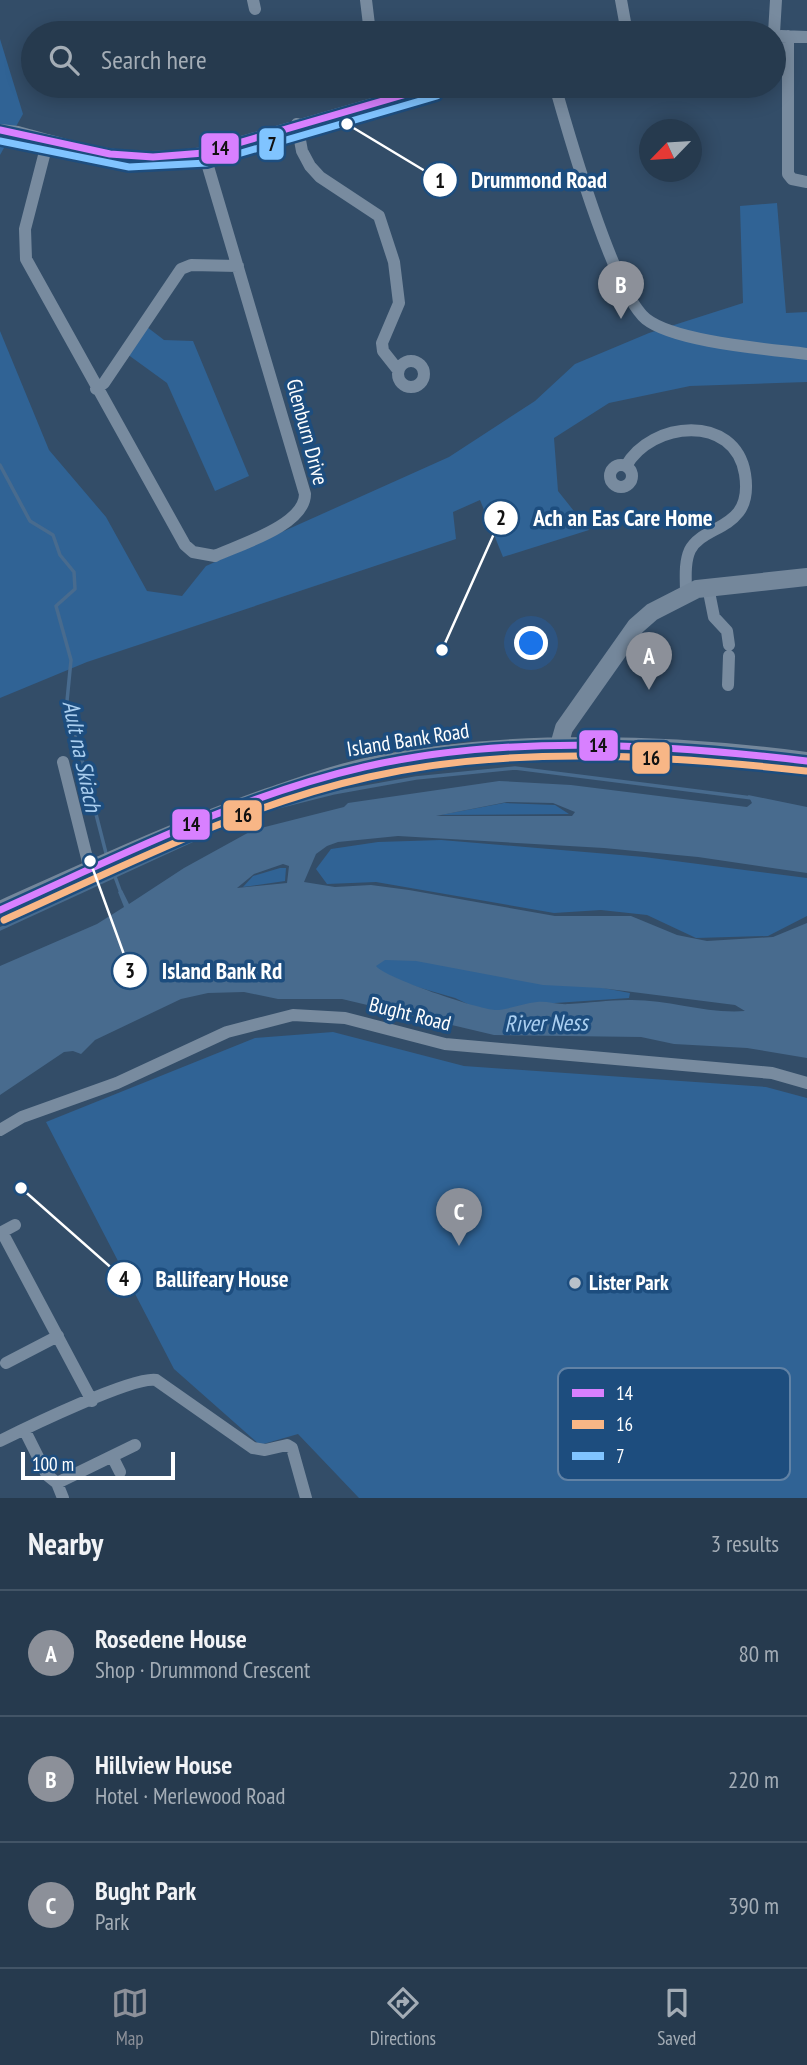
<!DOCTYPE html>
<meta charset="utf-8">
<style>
:root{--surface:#263a4e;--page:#2e4155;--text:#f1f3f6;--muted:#a4adb6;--line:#425466;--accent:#8c9099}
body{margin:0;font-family:"PT Sans Narrow",sans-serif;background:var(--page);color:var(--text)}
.compass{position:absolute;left:639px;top:119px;width:63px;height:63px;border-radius:50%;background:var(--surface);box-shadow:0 4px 18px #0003;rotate:245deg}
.scale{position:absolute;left:21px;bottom:18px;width:154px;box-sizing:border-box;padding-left:7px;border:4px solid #fff;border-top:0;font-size:19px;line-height:24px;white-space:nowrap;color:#fff;-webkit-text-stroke:5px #1d4d7e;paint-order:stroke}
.you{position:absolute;left:532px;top:644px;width:24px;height:24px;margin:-18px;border:5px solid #fff;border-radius:50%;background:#1a73e8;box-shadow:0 0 0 10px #1a73e833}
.badge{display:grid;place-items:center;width:46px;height:46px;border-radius:50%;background:var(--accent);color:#fff;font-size:23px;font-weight:700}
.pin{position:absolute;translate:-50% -58px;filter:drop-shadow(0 2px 4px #0008)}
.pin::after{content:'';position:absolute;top:37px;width:24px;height:21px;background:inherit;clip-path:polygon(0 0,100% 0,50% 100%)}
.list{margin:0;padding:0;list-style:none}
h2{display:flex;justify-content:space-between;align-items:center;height:91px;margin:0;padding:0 28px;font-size:30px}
h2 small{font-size:23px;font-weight:400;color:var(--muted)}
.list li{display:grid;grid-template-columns:46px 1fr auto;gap:21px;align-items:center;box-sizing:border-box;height:126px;padding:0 28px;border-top:2px solid var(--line)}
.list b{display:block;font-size:26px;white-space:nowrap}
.list p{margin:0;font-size:23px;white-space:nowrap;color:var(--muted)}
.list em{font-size:23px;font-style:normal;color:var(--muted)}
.icon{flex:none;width:38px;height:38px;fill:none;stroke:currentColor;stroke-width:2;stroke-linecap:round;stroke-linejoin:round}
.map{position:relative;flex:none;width:807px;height:1498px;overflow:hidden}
.search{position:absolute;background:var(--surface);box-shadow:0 4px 18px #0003;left:21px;right:21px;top:21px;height:77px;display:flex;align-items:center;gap:18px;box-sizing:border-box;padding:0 24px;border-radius:38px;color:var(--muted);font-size:26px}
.sheet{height:469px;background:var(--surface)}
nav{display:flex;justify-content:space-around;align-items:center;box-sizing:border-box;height:98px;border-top:2px solid var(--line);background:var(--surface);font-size:19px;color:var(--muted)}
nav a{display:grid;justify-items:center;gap:4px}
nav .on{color:var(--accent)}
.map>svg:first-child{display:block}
.green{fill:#306395}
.water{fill:#486b8e;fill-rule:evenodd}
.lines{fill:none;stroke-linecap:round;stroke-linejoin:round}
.stream{stroke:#486b8e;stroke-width:3.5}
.street{stroke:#788b9f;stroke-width:12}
.secondary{stroke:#74879b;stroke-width:18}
.bus-1-casing{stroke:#1d4d7e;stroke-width:12}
.bus-2-casing{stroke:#1d4d7e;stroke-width:12}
.bus-3-casing{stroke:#1d4d7e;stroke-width:12}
.bus-1{stroke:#d880ff;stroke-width:7}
.bus-2{stroke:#f8b686;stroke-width:7}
.bus-3{stroke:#80c4ff;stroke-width:7}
.poi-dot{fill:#b8c1ca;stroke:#1d4d7e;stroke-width:2.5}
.labels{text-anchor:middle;stroke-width:7;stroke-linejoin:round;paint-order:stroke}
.street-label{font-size:21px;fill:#fff;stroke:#1d4d7e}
.poi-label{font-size:21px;font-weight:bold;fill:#fff;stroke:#1d4d7e;text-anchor:start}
.water-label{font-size:23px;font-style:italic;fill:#abcff0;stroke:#1d4d7e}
.key{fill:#1d4d7e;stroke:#6182a5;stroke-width:2}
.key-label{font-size:19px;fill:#fff}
.leader{fill:none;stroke:#fff;stroke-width:2.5}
.callout-dot{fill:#fff;stroke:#1d4d7e;stroke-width:2.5}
.mark-label{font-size:21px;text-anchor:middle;font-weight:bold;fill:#111}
.callout-label{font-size:23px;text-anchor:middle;font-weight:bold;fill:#fff;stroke:#1d4d7e;stroke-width:7;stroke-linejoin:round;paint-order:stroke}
.line-badge{stroke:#1d4d7e;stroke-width:2.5}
.pale-badge-label{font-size:19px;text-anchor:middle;font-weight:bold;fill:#111}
</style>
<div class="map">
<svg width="807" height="1498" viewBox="0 0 807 1498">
<rect width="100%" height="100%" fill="#334d68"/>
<path class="green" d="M0,39l23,75 -23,41z
M777,203l9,110 21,-1v70l-117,4 -81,17 -55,35 4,53 31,39 -86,27 -23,-57 -27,12 3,27 -369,123 -87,36v-367l49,119 57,67 41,74 35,5 24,-30 243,-109 86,-56 40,-37 74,-31 94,-30 -3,-97z
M147,327l17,13 29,1 56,135 -34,15 -48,-108 -40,-29z
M504,803l51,2 14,9 -129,1z
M441,840l203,17 163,21v38l-39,20 -72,2 -49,-23 -46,-5 -47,3 -178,-31 -49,2 -11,-15 15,-20 47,-7z
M280,868h6l-1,13 -42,6 10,-11z
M394,953l66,8 170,32 -1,5 -89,6 -29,10 -31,-4 -25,-12 -79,-23 -2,-14z
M333,1032l131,34 302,21 41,11v400h-448l-61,-64 -38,11 -86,-76 -128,-247 209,-84z"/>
<path class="water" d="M499,781l72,4 176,22 5,-4 -4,-8 59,12v66l-109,-16 -94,-9 -206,-12 -60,6 -11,4 -11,8 -12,28 31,5 36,-2 38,5 146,26h76l46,19 30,6 66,-4 34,-14v135l-60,-10 -73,-4 -33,-7 -147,-2 -152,-36h-64l-34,-7 -36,1 -27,6 -86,41 -14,14 -8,-3 -9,1 -64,43v-129l97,-42 27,-17 -6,-15 4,-2 7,14 55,-36 69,-38 91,-23 4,-4zM507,802l46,1 22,9 -3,4h-136zM283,864l6,2 -2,17 -50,5 17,-14zM385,960l31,1 127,24 58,3 134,17 10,6c-40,3 -77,-12 -117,-11 -20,0 -39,3 -59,4 -11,1 -21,-3 -32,-2 -14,1 -28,8 -42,8 -17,-1 -110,-32 -119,-44z"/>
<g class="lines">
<path class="stream" d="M0,465l30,56 23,14 7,20 14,17 1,17 -19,17 15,54 -4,41 40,156
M114,874l7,19
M0,929l250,-115 83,-21 83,-15 99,-10 237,30"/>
<path class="street" d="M253,0l2,9
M366,0l4,33
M621,0l6,33
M774,33l2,-33
M781,36l26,1
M788,36v138l4,5 15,3
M555,86c13,46 59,207 91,233 29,23 122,30 161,35
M297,124l5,27 8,15 10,11 59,39 15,46 5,41 -17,40 1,8 15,19
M0,130l18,2c73,20 109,32 186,21l230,-67
M48,140l-23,89 1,30 159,286 8,7 22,4c26,-12 90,-31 90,-62l-101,-341
M398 374a13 13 0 1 1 26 0a13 13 0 1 1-26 0Z
M96,389l8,-6 77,-114 10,-4 47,1
M610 476a11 11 0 1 1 22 0a11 11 0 1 1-22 0Z
M626,466c25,-45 109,-53 119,8 9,57 -41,49 -55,76 -6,13 -4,30 -4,43
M708,587l6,30 13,14 2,14
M728,685l1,-29
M63,762l27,108
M0,1130l22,-13 95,-34 110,-51 66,-17 52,3 100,26 327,29 35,10
M2,1232l13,-7
M0,1234l2,-2 90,169
M6,1363l52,-27
M24,1429l23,46 10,8 78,-38
M0,1441c26,-13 133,-65 156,-61l97,68 12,2 22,-5 5,3 14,50
M112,1456l8,16
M57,1483l6,15"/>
<path class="secondary" d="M558,749l6,-21 72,-102 16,-14 45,-23 110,-12
M0,910c89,-40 177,-81 268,-113 36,-12 74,-26 112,-33 136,-26 290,-21 427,-3"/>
<defs>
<path id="bus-1" d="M0,130l110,24 43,3 51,-4 230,-67
M0,910c118,-53 238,-114 364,-143 144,-33 298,-23 443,-6"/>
<path id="bus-2" d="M4,920c118,-53 238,-115 365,-143 142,-32 293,-22 437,-6"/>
<path id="bus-3" d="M0,141l129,26 78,-4 230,-67"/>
</defs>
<use href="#bus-1" class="bus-1-casing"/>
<use href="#bus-2" class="bus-2-casing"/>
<use href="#bus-3" class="bus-3-casing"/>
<use href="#bus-1" class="bus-1"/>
<use href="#bus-2" class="bus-2"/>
<use href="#bus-3" class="bus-3"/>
</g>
<circle class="poi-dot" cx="575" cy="1283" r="7"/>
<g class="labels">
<g class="street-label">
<text transform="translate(307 432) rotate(75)" y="7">Glenburn Drive</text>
<text transform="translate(408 740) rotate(-9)" y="7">Island Bank Road</text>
<text transform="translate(410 1014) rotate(14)" y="7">Bught Road</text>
</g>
<g class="poi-label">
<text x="589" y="1290">Lister Park</text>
</g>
<g class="water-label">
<text transform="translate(82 756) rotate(78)" y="8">Ault na Skiach</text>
<text transform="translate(546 1023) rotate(-1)" y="8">River Ness</text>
</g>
</g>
<rect x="558" y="1368" width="232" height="112" rx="10" class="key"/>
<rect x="572" y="1389" width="32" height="8" fill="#d880ff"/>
<rect x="572" y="1420" width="32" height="9" fill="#f8b686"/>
<rect x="572" y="1452" width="32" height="8" fill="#80c4ff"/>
<g class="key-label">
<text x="616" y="1400">14</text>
<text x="616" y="1431">16</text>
<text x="616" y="1463">7</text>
</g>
<path class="leader" d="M347 124L440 180M442 650L501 518M90 861L130 971M21 1188L124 1279"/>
<g class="callout-dot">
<circle cx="347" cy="124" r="7"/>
<circle cx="442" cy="650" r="7"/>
<circle cx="90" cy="861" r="7"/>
<circle cx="21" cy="1188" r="7"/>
<circle cx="440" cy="180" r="18"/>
<circle cx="501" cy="518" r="18"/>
<circle cx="130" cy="971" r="18"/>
<circle cx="124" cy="1279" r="18"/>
</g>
<g class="mark-label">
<text x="440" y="188">1</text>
<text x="501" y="525">2</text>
<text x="130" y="978">3</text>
<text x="124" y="1286">4</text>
</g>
<g class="callout-label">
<text x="539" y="188">Drummond Road</text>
<text x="623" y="526">Ach an Eas Care Home</text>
<text x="222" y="979">Island Bank Rd</text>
<text x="222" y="1287">Ballifeary House</text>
</g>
<g class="line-badge">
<rect x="258" y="127" width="27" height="34" rx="7" fill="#80c4ff"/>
<rect x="200" y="132" width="40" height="33" rx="7" fill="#d880ff"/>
<rect x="578" y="729" width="41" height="33" rx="7" fill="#d880ff"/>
<rect x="631" y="741" width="40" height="34" rx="7" fill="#f8b686"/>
<rect x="222" y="799" width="41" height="33" rx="7" fill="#f8b686"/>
<rect x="171" y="808" width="40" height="33" rx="7" fill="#d880ff"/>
</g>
<g class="pale-badge-label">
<text x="272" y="151">7</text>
<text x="220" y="155">14</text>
<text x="598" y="752">14</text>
<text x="651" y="765">16</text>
<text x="243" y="822">16</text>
<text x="191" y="831">14</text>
</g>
</svg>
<svg class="compass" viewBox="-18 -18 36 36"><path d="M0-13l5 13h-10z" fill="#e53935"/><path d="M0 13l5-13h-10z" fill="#a4adb6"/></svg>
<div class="scale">100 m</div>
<div class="you"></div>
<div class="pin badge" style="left:649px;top:690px">A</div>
<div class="pin badge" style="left:621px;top:319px">B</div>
<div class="pin badge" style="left:459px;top:1246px">C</div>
<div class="search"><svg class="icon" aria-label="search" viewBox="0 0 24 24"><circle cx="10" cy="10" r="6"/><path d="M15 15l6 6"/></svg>Search here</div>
</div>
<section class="sheet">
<h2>Nearby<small>3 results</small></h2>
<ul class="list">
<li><span class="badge">A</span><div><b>Rosedene House</b><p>Shop · Drummond Crescent</p></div><em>80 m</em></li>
<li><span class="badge">B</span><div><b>Hillview House</b><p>Hotel · Merlewood Road</p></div><em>220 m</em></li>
<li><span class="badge">C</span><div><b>Bught Park</b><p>Park</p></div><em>390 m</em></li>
</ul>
</section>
<nav>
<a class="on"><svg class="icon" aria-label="map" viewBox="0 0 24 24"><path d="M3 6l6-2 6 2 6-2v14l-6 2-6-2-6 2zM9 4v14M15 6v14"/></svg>Map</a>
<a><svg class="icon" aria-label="directions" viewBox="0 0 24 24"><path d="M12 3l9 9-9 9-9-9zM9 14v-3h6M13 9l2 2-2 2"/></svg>Directions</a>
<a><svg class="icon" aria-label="saved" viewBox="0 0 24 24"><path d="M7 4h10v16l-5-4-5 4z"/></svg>Saved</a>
</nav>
